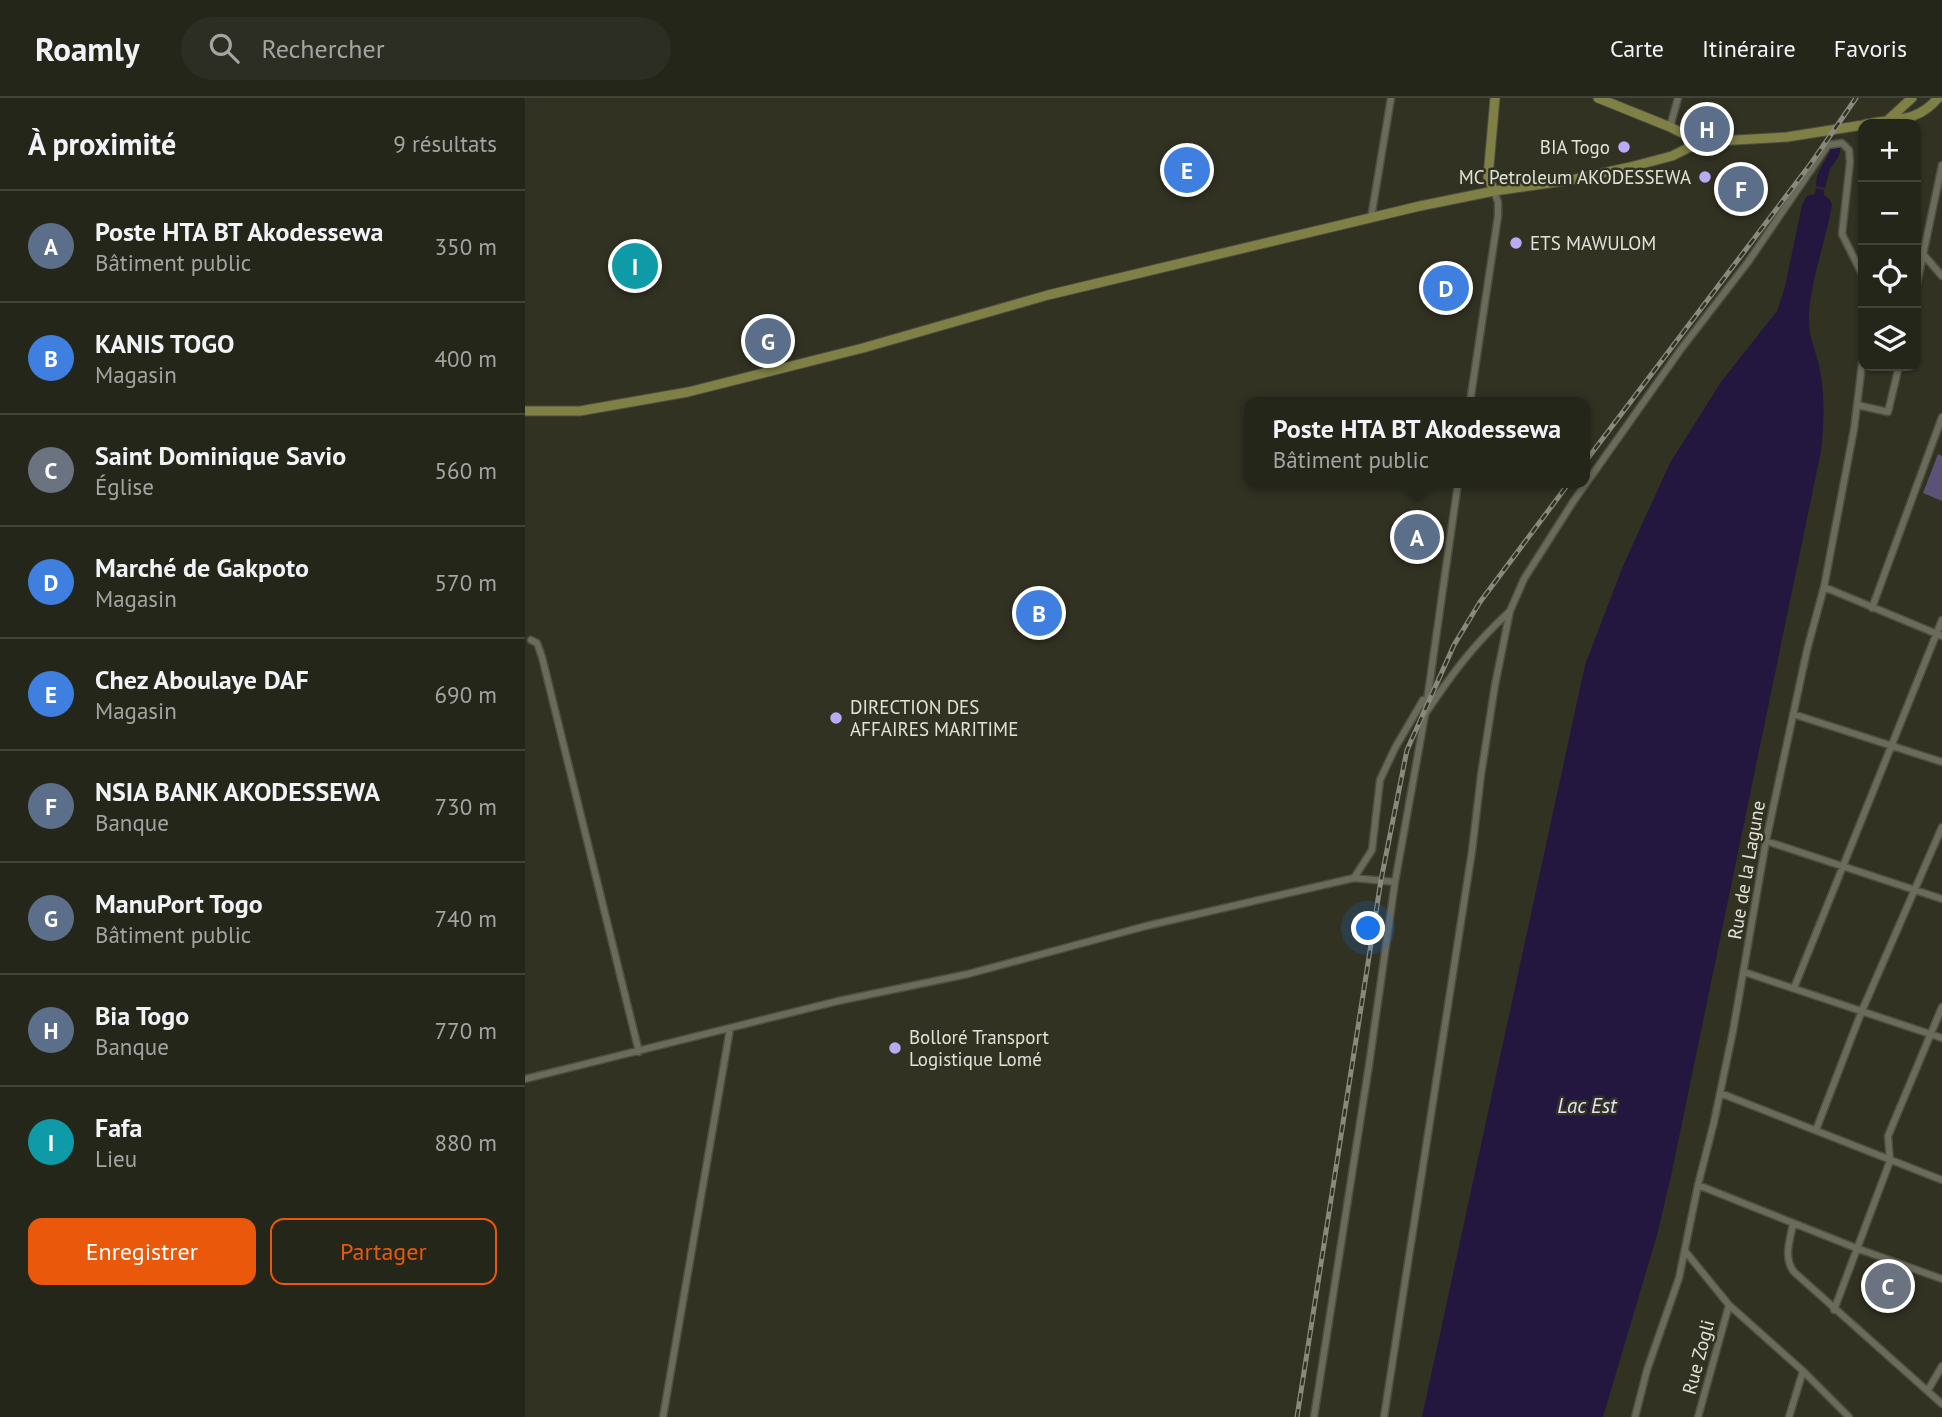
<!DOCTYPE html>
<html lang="fr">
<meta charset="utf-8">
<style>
:root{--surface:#25261a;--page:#2d2e23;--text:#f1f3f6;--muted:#a3a5a2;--line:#424339;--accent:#ea580c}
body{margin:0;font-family:"PT Sans",sans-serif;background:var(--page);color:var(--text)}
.controls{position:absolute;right:21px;top:21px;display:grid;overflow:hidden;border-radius:14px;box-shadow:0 2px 5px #0004}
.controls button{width:63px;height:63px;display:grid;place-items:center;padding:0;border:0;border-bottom:2px solid var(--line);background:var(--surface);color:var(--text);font:35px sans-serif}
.you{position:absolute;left:844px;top:831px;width:24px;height:24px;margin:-18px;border:5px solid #fff;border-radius:50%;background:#1a73e8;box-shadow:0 0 0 10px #1a73e833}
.badge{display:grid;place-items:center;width:46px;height:46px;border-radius:50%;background:var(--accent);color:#fff;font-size:23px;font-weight:700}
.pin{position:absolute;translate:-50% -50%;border:4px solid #fff;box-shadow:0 2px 7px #0006}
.popup{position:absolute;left:719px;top:299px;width:346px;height:91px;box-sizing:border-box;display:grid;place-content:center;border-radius:14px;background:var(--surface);filter:drop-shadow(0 2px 5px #0005);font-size:23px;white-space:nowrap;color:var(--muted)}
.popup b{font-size:26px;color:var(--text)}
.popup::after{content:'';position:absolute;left:50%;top:100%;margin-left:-14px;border:14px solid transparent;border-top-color:var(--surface)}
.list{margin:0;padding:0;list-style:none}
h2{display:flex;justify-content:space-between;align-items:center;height:91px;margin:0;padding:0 28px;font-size:30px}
h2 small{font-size:23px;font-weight:400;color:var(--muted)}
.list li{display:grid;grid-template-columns:46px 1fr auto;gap:21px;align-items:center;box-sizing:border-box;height:112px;padding:0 28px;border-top:2px solid var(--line)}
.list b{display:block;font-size:26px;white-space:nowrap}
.list p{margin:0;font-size:23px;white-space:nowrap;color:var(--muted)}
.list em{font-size:23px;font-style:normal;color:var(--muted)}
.actions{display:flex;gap:14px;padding:21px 28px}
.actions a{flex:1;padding:16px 0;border:2px solid var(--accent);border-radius:14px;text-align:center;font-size:24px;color:var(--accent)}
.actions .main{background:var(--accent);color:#fff}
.icon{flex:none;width:38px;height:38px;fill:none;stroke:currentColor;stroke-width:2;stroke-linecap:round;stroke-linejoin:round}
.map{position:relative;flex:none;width:1417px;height:1319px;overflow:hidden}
header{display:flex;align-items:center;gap:42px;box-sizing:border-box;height:98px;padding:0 35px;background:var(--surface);border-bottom:2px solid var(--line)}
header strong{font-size:33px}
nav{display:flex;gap:38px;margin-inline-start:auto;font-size:24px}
.search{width:490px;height:63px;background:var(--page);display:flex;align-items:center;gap:18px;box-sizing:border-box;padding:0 24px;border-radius:38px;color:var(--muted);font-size:26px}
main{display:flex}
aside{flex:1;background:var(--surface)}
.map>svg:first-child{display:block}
.green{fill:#5b5278}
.water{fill:#23163f}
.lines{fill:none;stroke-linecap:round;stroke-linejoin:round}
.street-casing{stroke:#4d4e40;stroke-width:9}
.secondary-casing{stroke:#4d4e40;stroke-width:11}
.street{stroke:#6a6b5a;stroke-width:6}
.secondary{stroke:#7f8045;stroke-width:9}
.rail-casing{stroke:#898a7d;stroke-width:5}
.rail{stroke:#313222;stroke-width:2.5;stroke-dasharray:8;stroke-linecap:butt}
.poi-dot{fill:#bcaaf6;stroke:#313222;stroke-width:2.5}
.labels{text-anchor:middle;stroke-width:5;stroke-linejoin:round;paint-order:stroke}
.poi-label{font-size:19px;fill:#e1e2d8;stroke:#313222;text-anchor:start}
.street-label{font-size:19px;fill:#e1e2d8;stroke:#313222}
.water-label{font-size:21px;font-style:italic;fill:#e6e0fe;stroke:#313222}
</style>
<header>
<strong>Roamly</strong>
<div class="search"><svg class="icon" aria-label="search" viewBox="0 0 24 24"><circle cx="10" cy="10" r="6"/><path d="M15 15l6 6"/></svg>Rechercher</div>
<nav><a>Carte</a><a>Itinéraire</a><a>Favoris</a></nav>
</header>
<main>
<aside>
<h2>À proximité<small>9 résultats</small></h2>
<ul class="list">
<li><span class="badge" style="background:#5c6f8a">A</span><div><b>Poste HTA BT Akodessewa</b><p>Bâtiment public</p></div><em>350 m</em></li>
<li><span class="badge" style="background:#3f7fe0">B</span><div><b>KANIS TOGO</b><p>Magasin</p></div><em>400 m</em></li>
<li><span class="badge" style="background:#6b7280">C</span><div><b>Saint Dominique Savio</b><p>Église</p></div><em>560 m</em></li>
<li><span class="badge" style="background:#3f7fe0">D</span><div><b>Marché de Gakpoto</b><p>Magasin</p></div><em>570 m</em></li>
<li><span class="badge" style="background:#3f7fe0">E</span><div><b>Chez Aboulaye DAF</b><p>Magasin</p></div><em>690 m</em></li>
<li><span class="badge" style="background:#5c6f8a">F</span><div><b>NSIA BANK AKODESSEWA</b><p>Banque</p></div><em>730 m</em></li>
<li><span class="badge" style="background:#5c6f8a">G</span><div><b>ManuPort Togo</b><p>Bâtiment public</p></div><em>740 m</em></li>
<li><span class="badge" style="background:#5c6f8a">H</span><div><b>Bia Togo</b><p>Banque</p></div><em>770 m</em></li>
<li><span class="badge" style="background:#0f9aa8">I</span><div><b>Fafa</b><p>Lieu</p></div><em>880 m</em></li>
</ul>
<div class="actions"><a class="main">Enregistrer</a><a>Partager</a></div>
</aside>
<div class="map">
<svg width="1417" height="1319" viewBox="0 0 1417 1319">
<rect width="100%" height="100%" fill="#313222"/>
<path class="green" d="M1413,356l4,2v45l-19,-8z"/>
<path class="water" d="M1316,47l-2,11 -9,13 -5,19 -9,-2c0,-17 11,-24 15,-39z
M1291,90l8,2v5l6,5 2,5c-6,36 -24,82 -23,117 0,16 8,32 11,48 5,29 4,52 1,81l-150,725 -14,59 -54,182h-181l163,-752 38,-99 47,-103 51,-81 56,-71 8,-24 17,-82 5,-9 8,-2z"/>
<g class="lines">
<defs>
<path id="street" d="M1145,29l8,-29
M846,120l20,-120
M1398,156l19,22
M1391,190l26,-123
M945,304l28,-186v-14l-4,-11
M1332,307l6,-49
M1299,489l118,49
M1347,510l70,-191
M6,542l6,3 5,14 97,395
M900,616c27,-40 48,-69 84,-102
M1268,616l149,48
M1241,743l176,58
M829,780l18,-28 8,-70 15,-32 28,-48
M1219,874l198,66
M1269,890l148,-368
M0,981l313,-78 130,-27 178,-48 208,-48 41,4
M1195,995l222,87
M1291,1032l45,-117 81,-186
M1173,1087l158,63 86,31
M1268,1126c-3,16 -10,34 1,48l148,132
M1160,1153l44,54 74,66 46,46
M1309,1212l56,-149 -2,-25 54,-129
M1403,1292l14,-24
M138,1319l67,-388
M789,1319l55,-352 26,-183 30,-167 33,-232
M859,1319l88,-566 9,-76 14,-90 15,-74 14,-32 49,-77 108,-153 67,-87 80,-117 14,-2 7,7 1,12 -8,72 21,42
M1110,1319l12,-47 32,-92 19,-93 16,-63 19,-91 33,-190 41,-191 17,-63 30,-158 3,-24 31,7 11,-46
M1173,1319l31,-112
M1264,1319l14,-46"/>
<path id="secondary" d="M1073,0l72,29 30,15
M1364,21l23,-21
M1341,26c29,-6 51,-1 72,-26
M969,93l-6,-14 7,-79
M0,313h55l108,-19 175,-44 185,-53 372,-89 74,-15 77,-11 59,-13 42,-11 28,-14 87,-5 76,-12"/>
</defs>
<use href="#street" class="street-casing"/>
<use href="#secondary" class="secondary-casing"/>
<use href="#street" class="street"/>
<use href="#secondary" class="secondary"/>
<defs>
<path id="rail" d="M1060,364l227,-300 44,-64
M772,1319l84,-537 26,-130 47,-105 26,-43 89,-119"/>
</defs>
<use href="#rail" class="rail-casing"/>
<use href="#rail" class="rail"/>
</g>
<g class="poi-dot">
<circle cx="1099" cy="49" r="7"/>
<circle cx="1180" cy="79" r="7"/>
<circle cx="991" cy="145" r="7"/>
<circle cx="311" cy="620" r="7"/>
<circle cx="370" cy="950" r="7"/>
</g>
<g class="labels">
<g class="poi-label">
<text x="1085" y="56" text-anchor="end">BIA Togo</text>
<text x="1166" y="86" text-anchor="end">MC Petroleum AKODESSEWA</text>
<text x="1005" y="152">ETS MAWULOM</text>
<text x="325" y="616">DIRECTION DES<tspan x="325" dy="22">AFFAIRES MARITIME</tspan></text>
<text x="384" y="946">Bolloré Transport<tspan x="384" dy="22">Logistique Lomé</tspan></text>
</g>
<g class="street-label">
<text transform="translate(1221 772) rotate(-80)" y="7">Rue de la Lagune</text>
<text transform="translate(1173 1259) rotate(-75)" y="7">Rue Zogli</text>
</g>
<g class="water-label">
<text x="1062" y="1015">Lac Est</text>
</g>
</g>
</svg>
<div class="controls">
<button>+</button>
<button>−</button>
<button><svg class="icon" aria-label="locate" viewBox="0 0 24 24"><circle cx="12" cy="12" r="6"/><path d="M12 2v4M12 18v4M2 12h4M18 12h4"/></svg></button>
<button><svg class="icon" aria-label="layers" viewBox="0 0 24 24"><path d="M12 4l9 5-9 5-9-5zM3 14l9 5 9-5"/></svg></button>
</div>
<div class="you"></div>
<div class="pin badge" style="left:892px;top:439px;background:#5c6f8a">A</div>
<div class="popup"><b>Poste HTA BT Akodessewa</b>Bâtiment public</div>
<div class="pin badge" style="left:514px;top:515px;background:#3f7fe0">B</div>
<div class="pin badge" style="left:1363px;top:1188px;background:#6b7280">C</div>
<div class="pin badge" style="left:921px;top:190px;background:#3f7fe0">D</div>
<div class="pin badge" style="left:662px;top:72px;background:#3f7fe0">E</div>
<div class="pin badge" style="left:1216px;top:91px;background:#5c6f8a">F</div>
<div class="pin badge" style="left:243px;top:243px;background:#5c6f8a">G</div>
<div class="pin badge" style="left:1182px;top:31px;background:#5c6f8a">H</div>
<div class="pin badge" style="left:110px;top:168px;background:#0f9aa8">I</div>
</div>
</main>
